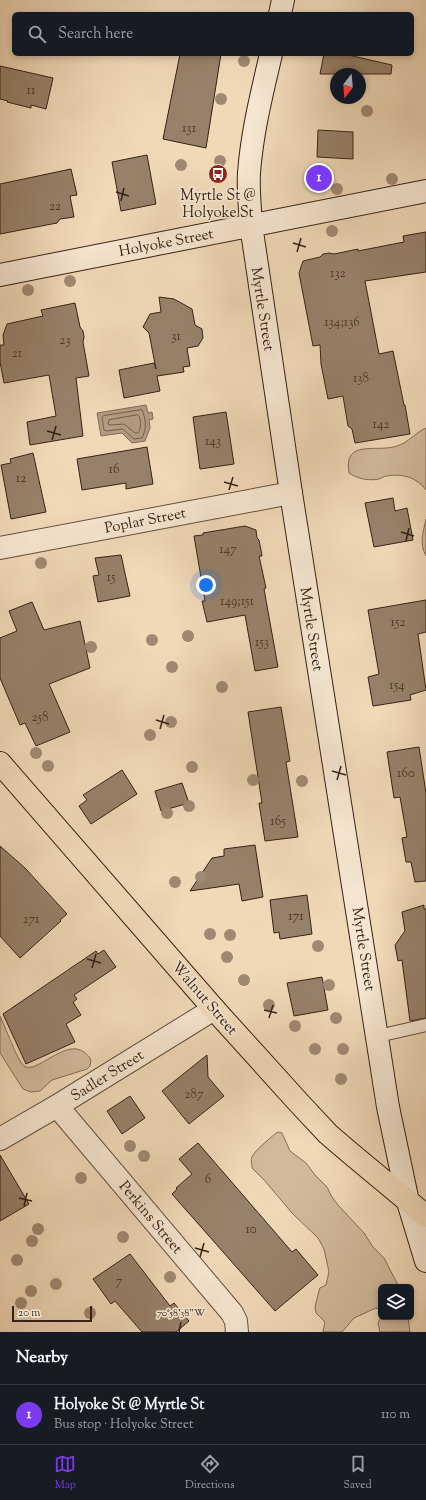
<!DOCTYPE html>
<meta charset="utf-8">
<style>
:root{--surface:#171b24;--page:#242831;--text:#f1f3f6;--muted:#9ea1a6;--line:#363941;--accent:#7c3aed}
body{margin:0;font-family:"Sorts Mill Goudy",serif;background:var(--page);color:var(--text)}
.controls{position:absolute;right:12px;bottom:12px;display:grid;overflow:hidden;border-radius:6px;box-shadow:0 2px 6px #0003}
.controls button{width:36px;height:36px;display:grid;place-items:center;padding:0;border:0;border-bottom:1px solid var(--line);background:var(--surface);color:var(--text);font:20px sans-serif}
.compass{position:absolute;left:330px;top:68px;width:36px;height:36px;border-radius:50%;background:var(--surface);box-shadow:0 2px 6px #0003;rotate:196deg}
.scale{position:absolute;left:12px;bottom:10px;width:80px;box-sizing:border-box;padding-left:4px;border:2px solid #362216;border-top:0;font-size:11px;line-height:14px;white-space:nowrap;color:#362216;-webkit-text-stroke:3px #f6e6d1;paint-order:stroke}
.you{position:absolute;left:206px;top:585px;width:14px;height:14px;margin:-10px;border:3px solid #fff;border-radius:50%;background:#1a73e8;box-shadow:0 0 0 6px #1a73e833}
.badge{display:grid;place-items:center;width:26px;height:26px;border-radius:50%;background:var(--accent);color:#fff;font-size:13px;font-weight:700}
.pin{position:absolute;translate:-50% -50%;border:2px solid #fff;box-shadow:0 1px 4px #0006}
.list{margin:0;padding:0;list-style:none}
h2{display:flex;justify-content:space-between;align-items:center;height:52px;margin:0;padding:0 16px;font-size:17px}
h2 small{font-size:13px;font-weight:400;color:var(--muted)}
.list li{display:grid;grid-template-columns:26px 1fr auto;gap:12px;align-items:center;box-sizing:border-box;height:60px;padding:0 16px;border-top:1px solid var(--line)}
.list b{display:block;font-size:15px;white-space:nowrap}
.list p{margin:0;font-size:13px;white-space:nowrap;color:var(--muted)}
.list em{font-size:13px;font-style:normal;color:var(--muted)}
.icon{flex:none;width:22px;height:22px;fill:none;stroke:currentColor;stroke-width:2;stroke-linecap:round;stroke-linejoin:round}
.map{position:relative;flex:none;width:426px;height:1332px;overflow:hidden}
.search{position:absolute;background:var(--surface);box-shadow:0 2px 6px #0003;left:12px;right:12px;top:12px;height:44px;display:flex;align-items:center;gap:10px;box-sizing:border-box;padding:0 14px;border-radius:6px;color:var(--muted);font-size:15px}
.sheet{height:112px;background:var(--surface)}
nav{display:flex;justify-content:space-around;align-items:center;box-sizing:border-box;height:56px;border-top:1px solid var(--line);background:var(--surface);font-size:11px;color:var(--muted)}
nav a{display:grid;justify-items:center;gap:2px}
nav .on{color:var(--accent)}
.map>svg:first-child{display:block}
.green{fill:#d1ba9c;stroke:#846e59}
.water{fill:#b19b81;stroke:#806b56}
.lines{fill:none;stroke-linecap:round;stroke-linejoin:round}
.shore{stroke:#745e4c;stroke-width:1}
.building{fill:#97816a;stroke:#362216}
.lane-casing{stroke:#65503e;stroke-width:14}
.street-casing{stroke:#65503e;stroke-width:24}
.secondary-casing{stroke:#362216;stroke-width:24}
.primary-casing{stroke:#362216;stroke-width:24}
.lane{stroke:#f6e6d1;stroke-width:12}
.street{stroke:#f6e6d1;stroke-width:22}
.secondary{stroke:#f6e6d1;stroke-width:22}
.primary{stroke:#f1d9b8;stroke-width:22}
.tree{fill:#a08972}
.ticks{fill:none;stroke:#362216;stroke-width:1.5}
.labels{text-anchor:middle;stroke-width:3.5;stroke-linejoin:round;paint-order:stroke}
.number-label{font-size:13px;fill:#4e3a2b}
.poi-label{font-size:15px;fill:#362216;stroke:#f6e6d1}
.street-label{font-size:15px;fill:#362216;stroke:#f6e6d1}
.ticks-label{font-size:10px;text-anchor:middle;fill:#362216;stroke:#f6e6d1;stroke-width:3.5;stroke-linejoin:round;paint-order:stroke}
</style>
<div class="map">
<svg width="426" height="1332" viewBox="0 0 426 1332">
<rect width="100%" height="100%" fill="#f1d9b8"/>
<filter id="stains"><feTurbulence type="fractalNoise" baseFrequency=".005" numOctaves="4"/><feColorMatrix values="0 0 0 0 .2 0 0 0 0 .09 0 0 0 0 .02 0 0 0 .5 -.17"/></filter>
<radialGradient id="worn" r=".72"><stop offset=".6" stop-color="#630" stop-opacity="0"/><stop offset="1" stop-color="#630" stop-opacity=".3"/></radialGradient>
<path class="green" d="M426,428v62c-8,-12 -24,-17 -39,-14 -3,0 -5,2 -8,3 -11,2 -21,0 -30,-6 -6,-35 28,-20 48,-27 11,-3 19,-14 29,-18z
M426,519v37c-7,-13 -3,-23 0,-37z
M0,1016c5,10 17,44 24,50 12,9 41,-28 60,-14 3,3 6,4 7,9l-1,5 -3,3 -35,11 -12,11 -9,1 -8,-3 -23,-36z
M278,1132l4,1 8,18 16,12 9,12 12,12 5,10 6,8 26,28 9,14 11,11 15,29h-18v23l-5,-2 -22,10 -12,14h-19l2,-10 -9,-9 -1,-6 4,-16 1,-3 6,-3 3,-13 -5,-23 -6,-11 -26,-25 -27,-32 -13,-13c0,-4 -2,-9 1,-13 2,-4 21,-21 25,-23z
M381,1317h27l2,15h-30l-2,-9z"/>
<path class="water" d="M146,405l2,8 4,-1 1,7 -4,1 1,8 -5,13 -13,2 -10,-10 -21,3 -4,-23z"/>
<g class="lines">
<path class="shore" d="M142,410c4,9 5,18 0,28l-8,1 -11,-10 -17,2 -2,-1 -2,-12 1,-2z
M138,415c4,4 3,14 0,18h-3l-11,-9 -14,1 -2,-1 1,-4z"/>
</g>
<path class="building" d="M180,54h41l-15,94 -43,-9z
M324,54h20l48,11 -1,9h-71z
M0,66l53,12 -7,31 -15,-4v3l-24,-6 1,-1 -8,-2z
M318,130l35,2v27l-36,-2z
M147,155l9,49 -35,7 -9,-49z
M71,169l6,26 -7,1 4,21 -14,2 -3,4 -57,11v-50z
M426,232v40l-61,9 14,73 14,-3 11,54h1l5,29 -55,9 -3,-14 -4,-3 -5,-30 -15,3 -7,-35 -1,-19 -7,1 -14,-73 4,-12 17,-4 3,-3 6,-1 5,1 24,-5v2l46,-9 -1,-6z
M159,297l15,2 18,10 3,16 7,4 1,9 -5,8 -11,2 3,18 -7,1 1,5 -27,4 3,15 -36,7 -5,-28 35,-7 2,6 -7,-36 -6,-6 7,-13 11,-2z
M75,303l5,24 3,4 1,6 -1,5 6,34 -13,2 7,58 -53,9 -3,-23 29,-6 -7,-41 -45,8 -4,-21v-17h4l-1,-10 4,-11 36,-8 -2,-6z
M226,412l8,52 -34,5 -7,-52z
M147,447l6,37 -27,5v-6l-44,7 -5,-31z
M33,453l13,59 -35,7 -10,-54 10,-2 -1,-4z
M393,498l2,13 12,-3 6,32 -39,7 -9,-44z
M245,526l11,4 1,8 2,2 3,16h-3l7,32 -2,1 14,78 -23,4 -10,-56 -38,7 -5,-21h3l-11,-65 9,-1v-2z
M121,555l9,41 -32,6 -5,-26 6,-1 -4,-17z
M426,600v32l-8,2 8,56 -16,5 1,5 -38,6 -5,-29 11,-3 -11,-64z
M32,602l12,28 36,-9 10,47 -41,16 21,48 -34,14 -11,-23 -5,2 -20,-47v-40l17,-7 -8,-20z
M281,707l9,54 -4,1 12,75 -33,4 -6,-38h3l-14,-91z
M419,747l7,46v88l-11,1 -4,-20h-5l-4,-24 5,-1 -7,-40 -6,1 -7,-46z
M122,770l15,24 -46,30 -12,-18 8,-6 -4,-5z
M182,783l7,20 -28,8 -6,-20z
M255,845l8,52 -21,4 -3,-17 -49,7 22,-33 12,-2v-7z
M0,846l25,22 42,46 -7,6 1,1 -41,37 -20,-22z
M307,895l5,39 -32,5 -1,-7 -5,1 -4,-33z
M424,905v4h2v109l-16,3 -8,-61 -4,1 -3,-16 10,-14 -3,-19z
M104,950l12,17 -42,28 3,4 -4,3 8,13 -15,9 9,18 -49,22 -23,-50 93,-63 2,3z
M322,977l6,33 -34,6 -7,-33z
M207,1055l1,22 16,19 -35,28 -27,-33z
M130,1096l15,22 -23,16 -15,-23z
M198,1143l94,109 4,-3 22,26 -43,36 -103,-117 5,-5 -1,-1 16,-14 -13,-15z
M0,1155l29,49 -29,17z
M130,1254l40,52 4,-3 15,18 -13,11h-34l-27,-31 -4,3 -18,-25z"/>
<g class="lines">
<defs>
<path id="lane" d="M378,1036l48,-11"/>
<path id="street" d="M0,548l291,-55
M57,1106l175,207 4,8 1,11
M0,1139l57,-33 157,-97"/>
<path id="secondary" d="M280,14l3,-14
M271,54c-9,39 -19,78 -22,119 -1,17 1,35 2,52l40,268 97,614 20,95 18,59
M0,275l426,-84"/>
<path id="primary" d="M0,763l214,246 85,94 29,31 21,18 77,64"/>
</defs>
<use href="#lane" class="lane-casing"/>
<use href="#street" class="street-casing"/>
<use href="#secondary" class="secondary-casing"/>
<use href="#primary" class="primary-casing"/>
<use href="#lane" class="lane"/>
<use href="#street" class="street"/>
<use href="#secondary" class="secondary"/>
<use href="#primary" class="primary"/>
</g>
<g class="tree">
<circle cx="244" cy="61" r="6"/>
<circle cx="221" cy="99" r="6"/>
<circle cx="367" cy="111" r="6"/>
<circle cx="220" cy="161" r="6"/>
<circle cx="181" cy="165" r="6"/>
<circle cx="392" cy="179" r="6"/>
<circle cx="337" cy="189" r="6"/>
<circle cx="332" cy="231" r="6"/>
<circle cx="70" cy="281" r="6"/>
<circle cx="28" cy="290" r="6"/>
<circle cx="41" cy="563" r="6"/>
<circle cx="188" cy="636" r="6"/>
<circle cx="152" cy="640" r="6"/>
<circle cx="91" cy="647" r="6"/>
<circle cx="172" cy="667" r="6"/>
<circle cx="222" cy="687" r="6"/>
<circle cx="171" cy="722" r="6"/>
<circle cx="150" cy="735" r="6"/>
<circle cx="36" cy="753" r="6"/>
<circle cx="48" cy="766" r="6"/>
<circle cx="192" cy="767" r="6"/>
<circle cx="253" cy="780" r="6"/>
<circle cx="302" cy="781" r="6"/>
<circle cx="189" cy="806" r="6"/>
<circle cx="167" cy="813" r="6"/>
<circle cx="201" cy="877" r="6"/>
<circle cx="175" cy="882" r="6"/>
<circle cx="210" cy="934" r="6"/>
<circle cx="230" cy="935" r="6"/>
<circle cx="318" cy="946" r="6"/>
<circle cx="227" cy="957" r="6"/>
<circle cx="244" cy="980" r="6"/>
<circle cx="329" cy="985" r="6"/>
<circle cx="269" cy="1005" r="6"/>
<circle cx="336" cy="1018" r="6"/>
<circle cx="295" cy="1026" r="6"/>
<circle cx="315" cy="1049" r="6"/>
<circle cx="343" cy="1049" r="6"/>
<circle cx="341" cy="1079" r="6"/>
<circle cx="130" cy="1146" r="6"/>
<circle cx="144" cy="1156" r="6"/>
<circle cx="81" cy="1178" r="6"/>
<circle cx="38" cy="1229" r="6"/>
<circle cx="123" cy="1237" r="6"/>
<circle cx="32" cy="1241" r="6"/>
<circle cx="17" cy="1260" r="6"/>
<circle cx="170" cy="1277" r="6"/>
<circle cx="56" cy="1284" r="6"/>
<circle cx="31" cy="1291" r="6"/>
<circle cx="21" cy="1303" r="6"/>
<circle cx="90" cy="1313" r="6"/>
</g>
<path class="ticks" d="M116,192l13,4M121,201l3,-13M293,243l13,4M297,252l4,-14M47,431l14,4M52,440l4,-14M224,482l14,4M229,490l4,-13M401,532l13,4M406,541l3,-13M156,720l13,4M160,729l4,-14M332,771l14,4M337,780l4,-14M87,959l14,4M92,968l4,-14M264,1010l13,3M269,1018l4,-13M19,1198l13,3M24,1206l3,-13M195,1248l14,4M200,1257l4,-14M179,1332l2,-10"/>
<defs>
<symbol id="bus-disc" viewBox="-11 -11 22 22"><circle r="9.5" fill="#8f2418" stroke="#f6e6d1"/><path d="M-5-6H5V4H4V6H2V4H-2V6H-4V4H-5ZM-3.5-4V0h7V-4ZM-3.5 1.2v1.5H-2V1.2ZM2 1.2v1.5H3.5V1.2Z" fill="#fff"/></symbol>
</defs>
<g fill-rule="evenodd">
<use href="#bus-disc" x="207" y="163" width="22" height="22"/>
</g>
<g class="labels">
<g class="number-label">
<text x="31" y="94">11</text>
<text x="189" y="132">131</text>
<text x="55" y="210">22</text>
<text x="338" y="277">132</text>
<text x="342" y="326">134;136</text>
<text x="176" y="340">31</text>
<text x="65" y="344">23</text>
<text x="17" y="357">21</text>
<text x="361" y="382">138</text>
<text x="381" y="428">142</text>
<text x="213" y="445">143</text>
<text x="114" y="473">16</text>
<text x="21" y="482">12</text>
<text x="228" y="553">147</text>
<text x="111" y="581">15</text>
<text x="237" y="605">149;151</text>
<text x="398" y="626">152</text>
<text x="262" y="646">153</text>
<text x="397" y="689">154</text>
<text x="40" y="721">258</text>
<text x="406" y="777">160</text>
<text x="278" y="825">165</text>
<text x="296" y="920">171</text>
<text x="31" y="923">271</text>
<text x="194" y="1098">287</text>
<text x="208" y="1183">6</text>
<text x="251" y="1233">10</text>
<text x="119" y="1285">7</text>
</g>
<g class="poi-label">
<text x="218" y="200">Myrtle St @<tspan x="218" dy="17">Holyoke St</tspan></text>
</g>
<g class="street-label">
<text transform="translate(166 242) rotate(-11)" y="5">Holyoke Street</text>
<text transform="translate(263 309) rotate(81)" y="5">Myrtle Street</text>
<text transform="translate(145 520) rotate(-11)" y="5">Poplar Street</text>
<text transform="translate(312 629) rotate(81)" y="5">Myrtle Street</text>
<text transform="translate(364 949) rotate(81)" y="5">Myrtle Street</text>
<text transform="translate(205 998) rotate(49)" y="5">Walnut Street</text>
<text transform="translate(107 1075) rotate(-32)" y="5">Sadler Street</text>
<text transform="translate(151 1217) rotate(50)" y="5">Perkins Street</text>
</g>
</g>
<g class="ticks-label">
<text x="181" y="1316">70°58'38"W</text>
</g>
<rect width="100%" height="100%" filter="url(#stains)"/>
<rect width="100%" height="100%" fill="url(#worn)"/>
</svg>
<div class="controls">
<button><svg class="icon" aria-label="layers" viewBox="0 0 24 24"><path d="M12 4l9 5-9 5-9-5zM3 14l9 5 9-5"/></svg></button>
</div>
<svg class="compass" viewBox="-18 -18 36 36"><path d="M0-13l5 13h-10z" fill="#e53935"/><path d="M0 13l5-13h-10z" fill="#9ea1a6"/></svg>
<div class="scale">20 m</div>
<div class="you"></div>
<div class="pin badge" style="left:319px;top:178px">1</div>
<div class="search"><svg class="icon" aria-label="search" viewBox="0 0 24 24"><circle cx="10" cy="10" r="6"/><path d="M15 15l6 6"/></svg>Search here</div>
</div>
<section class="sheet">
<h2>Nearby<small></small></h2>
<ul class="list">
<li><span class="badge">1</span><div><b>Holyoke St @ Myrtle St</b><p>Bus stop · Holyoke Street</p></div><em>110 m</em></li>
</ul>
</section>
<nav>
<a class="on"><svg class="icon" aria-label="map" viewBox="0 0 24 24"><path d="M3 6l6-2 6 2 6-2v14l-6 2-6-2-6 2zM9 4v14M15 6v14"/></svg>Map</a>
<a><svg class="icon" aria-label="directions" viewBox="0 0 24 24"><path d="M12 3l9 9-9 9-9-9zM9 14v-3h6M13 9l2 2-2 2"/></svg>Directions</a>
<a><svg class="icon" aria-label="saved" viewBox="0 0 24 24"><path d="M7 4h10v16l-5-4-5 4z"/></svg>Saved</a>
</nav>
